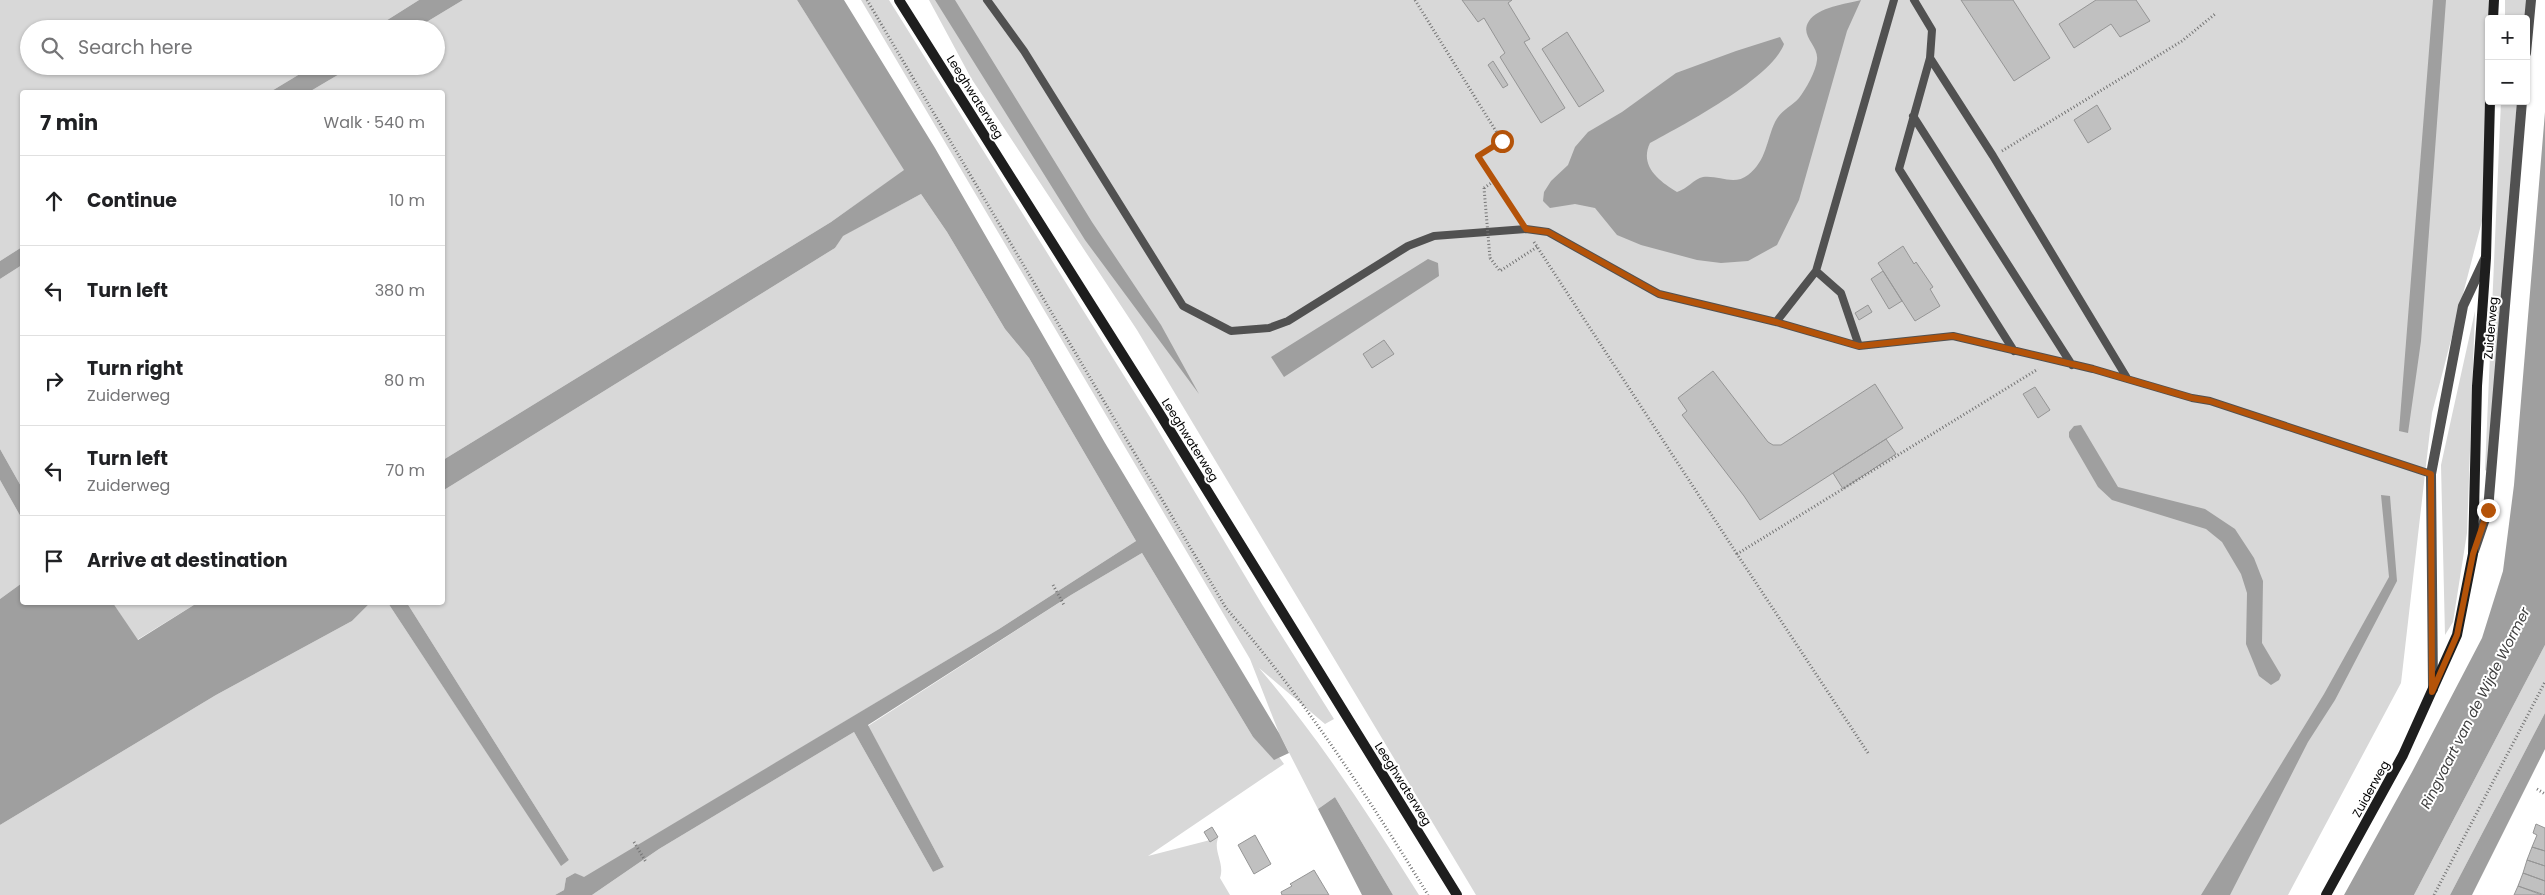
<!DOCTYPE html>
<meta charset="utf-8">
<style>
:root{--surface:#fff;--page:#f6f6f6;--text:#202124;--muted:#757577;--line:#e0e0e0}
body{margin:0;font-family:Poppins,sans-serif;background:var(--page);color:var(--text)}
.controls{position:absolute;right:15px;top:15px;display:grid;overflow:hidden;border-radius:5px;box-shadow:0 1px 4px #0004}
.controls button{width:45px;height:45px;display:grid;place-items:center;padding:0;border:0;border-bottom:1px solid var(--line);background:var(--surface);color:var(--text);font:25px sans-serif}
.stop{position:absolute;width:15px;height:15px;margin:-11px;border:4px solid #b45309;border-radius:50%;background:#fff}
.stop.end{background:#b45309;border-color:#fff;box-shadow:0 1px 5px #0008}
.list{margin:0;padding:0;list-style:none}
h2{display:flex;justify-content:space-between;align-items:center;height:65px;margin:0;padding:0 20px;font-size:21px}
h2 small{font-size:16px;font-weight:400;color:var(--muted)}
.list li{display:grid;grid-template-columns:32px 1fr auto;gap:15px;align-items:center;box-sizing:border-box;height:90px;padding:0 20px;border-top:1px solid var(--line)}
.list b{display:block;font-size:19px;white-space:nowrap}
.list p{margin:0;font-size:16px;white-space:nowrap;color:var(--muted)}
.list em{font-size:16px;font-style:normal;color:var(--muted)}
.icon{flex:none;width:28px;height:28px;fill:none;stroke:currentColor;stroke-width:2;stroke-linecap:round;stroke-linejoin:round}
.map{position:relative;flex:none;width:2545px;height:895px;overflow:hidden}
.search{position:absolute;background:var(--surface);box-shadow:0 1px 4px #0004;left:20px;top:20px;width:425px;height:55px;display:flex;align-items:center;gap:12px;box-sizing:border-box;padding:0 18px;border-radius:28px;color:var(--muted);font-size:19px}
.panel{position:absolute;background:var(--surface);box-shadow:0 1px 4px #0004;left:20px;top:90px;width:425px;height:515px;border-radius:5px}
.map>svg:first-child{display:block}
.green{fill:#d8d8d8}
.water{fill:#9f9f9f}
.building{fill:#c0c0c0;stroke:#959595}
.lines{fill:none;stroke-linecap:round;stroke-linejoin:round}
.path{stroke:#737373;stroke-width:3;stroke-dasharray:1 2.5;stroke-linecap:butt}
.lane{stroke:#515151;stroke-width:8}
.street{stroke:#515151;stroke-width:10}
.secondary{stroke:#1e1e1e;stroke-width:10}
.path-bridge{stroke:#737373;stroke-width:3;stroke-dasharray:1 2.5;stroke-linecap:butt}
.route{stroke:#b45309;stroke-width:6}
.labels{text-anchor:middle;stroke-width:4;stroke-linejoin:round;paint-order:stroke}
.street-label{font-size:12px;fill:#000;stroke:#fff}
.water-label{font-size:14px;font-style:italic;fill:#404040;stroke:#fff}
</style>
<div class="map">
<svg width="2545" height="895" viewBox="0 0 2545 895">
<rect width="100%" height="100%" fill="#fff"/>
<path class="green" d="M0,0h419l-46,29h-344v37h284l-43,26h-248v155l-22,14z
M463,0h334l108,170 -74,52 -388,238 -1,-368h-133l44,-26h83v-37h-21z
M861,0h28l264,422 110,184 71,113 -9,5 -66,-56c61,71 111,149 160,227h-26l-58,-98 -17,12 -39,-76 -29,-74z
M929,0h1561l-8,221 -50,192 -31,270 -113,212h-812l-339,-565 -166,-252z
M2505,0h24l-3,19h-21z
M2501,101h16l-29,371 -3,-2z
M921,194l26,38 58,97 24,29 107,183 -137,88 -415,249 -9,-5 -9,5 -2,12 -9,5h-555v-70l216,-130 136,-74 18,-18h18l173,262 8,-5 -162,-257 35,-1 1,-114 1,2 391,-242 7,-12z
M22,265v223l-22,-39v-170z
M2475,311l-8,222 -14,89 -8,13 -4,-170z
M0,480l22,39v64l-22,16z
M1142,553l111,184 21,22 5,-2 5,7 -136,92 70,-18c-5,14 7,25 2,40l10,17h-638l67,-46 195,-117 79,140 11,-5 -76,-141 203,-131z
M113,603h84l-60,37z
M2545,645v68l-95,182h-36z"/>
<path class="water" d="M419,0h44l-48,29h-42z
M797,0h47l91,148 170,295 174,290 10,20 -15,7 -21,-23 -111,-184 -71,42 -203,130 76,142 -11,5 -79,-140 -195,117 -67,46h-37l9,-5 2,-12 9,-5 9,4 415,-248 137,-88 -107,-183 -24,-29 -58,-97 -26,-38 -78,42 -8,12 -391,242 -1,-2v-28l388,-238 73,-52z
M935,0h20l137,222 69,103 38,69 -114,-154z
M1861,0l-14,31 -48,169 -22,45 -29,16 -27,2 -24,-3 -56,-15 -24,-10 -22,-27 -20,-4 -25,4 -7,-7 1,-9 7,-11 17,-16 7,-18 13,-15 34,-20 54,-39 60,-22 44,-14 4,7c-12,34 -101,81 -134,99 -11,23 9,38 27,49 10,-3 17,-13 26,-15 16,-2 31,9 45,-2 19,-15 18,-34 27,-53 6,-12 16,-15 24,-24 7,-9 17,-27 18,-38 2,-15 -18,-24 -8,-39 9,-14 37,-17 52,-21z
M2433,0h13l-25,341 -13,92 -9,-2z
M313,66h40l-44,26h-39z
M2545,112v533l-131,250h-70l68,-123 70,-134 21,-67 11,-86z
M22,247v18l-22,14v-18z
M1428,259l10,4 1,13 -155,101 -13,-20z
M2081,425l37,62 87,22 30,20 19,29 9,23 -1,62 19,32 -2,5 -8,5 -12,-9 -13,-32 1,-51 -6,-19 -19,-32 -16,-13 -94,-29 -14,-13 -29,-50v-5l5,-6z
M0,449l22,39v31l-22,-39z
M2381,495l9,1 7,85 -62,119 -27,42 -78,153h-29l123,-201 65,-117z
M22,583v19l91,1 25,37 59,-37h173l-18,18 -136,74 -216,130v-226z
M388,603h19l162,257 -8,6z
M2545,713v36l-73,146h-22z
M1335,797l58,98h-31l-44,-86z"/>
<path class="building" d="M1462,0h50l-4,3 22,36 -6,3 41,66 -24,15 -41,-66 5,-4 -21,-35 -6,4z
M1961,0h52l37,58 -36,23z
M2096,0h40l14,21 -30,16 -9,-13 -37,24 -15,-24z
M1567,32l37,59 -25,16 -37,-58z
M1493,61l15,24 -5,3 -15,-23z
M2097,105l14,24 -23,14 -14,-23z
M1903,246l11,18 2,-2 17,25 -3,2 10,17 -25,15 -37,-58z
M1883,271l19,30 -13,8 -18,-30z
M1868,305l4,7 -13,8 -4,-7z
M1384,340l10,14 -22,14 -9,-14z
M1713,371l55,71 5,3h8l94,-61 28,44 -143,92 -16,-24 -62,-81 5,-4 -9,-13z
M2035,387l15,23 -12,8 -15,-24z
M1886,439l10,15 -53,35 -10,-16z
M2536,824l9,4v23l-13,-4 5,-12 -4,-2z
M1212,827l6,10 -8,5 -6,-10z
M1255,835l16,29 -17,10 -16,-29z
M2532,847l13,4v15l-18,-6z
M2527,860l18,6v15l-22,-8z
M1314,870l15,25h-47l-1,-3 11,-6 -2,-2z
M2523,873l22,8v14l-27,-9z
M2518,886l24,9h-28z"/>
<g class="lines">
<path class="path" d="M867,0l359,608c76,88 141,187 202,287
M1415,0l87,141 -24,15 40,62
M2002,151l180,-110 33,-27
M1484,188l10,-7
M1534,242l203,312
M1490,258l10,13 37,-24
M1053,585l11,20
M1868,753l-131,-199 301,-185
M2537,789l8,5
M634,842l12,20
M2434,895l111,-213"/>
<path class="lane" d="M987,0l37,51 159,255 48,25 38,-3 19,-7 120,-75 26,-10 92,-7 22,3 111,62 117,28 83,24 94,-10 140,33 99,29 18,3 221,73
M1914,0l18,30 -2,28 63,98 134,222
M1930,58l-31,111 115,182
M1913,116l159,249
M1816,271l25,22 18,53
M1776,322l40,-51 78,-271"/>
<path class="street" d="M2526,53l5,-53
M2474,551l14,-41 34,-409
M2433,689l-2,-215 32,-168 22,-47"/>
<path class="secondary" d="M899,0l259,411 299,484
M2493,19l1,-19
M2326,895l77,-140 54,-120 16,-81 4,-168 9,-128 4,-157"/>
<path class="path-bridge" d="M1484,188l6,70"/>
</g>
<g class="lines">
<path class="route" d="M1502,141l-24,15 48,73 22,3 111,62 117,28 83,24 94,-10 140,33 99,29 18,3 221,73 1,218 25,-57 16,-81 15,-44"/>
</g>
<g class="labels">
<g class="street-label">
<text transform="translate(975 97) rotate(58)" y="4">Leeghwaterweg</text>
<text transform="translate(2491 328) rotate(-85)" y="4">Zuiderweg</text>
<text transform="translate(1190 440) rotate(58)" y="4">Leeghwaterweg</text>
<text transform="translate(1403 784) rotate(58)" y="4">Leeghwaterweg</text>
<text transform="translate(2371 789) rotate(-61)" y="4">Zuiderweg</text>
</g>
<g class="water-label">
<text transform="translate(2475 708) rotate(-63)" y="5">Ringvaart van de Wijde Wormer</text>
</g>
</g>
</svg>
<div class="controls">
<button>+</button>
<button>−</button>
</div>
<div class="stop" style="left:1502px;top:141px"></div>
<div class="stop end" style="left:2488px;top:510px"></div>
<div class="search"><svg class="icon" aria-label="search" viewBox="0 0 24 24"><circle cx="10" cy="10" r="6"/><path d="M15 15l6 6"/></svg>Search here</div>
<section class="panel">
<h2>7 min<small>Walk · 540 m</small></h2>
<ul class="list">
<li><svg class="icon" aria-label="ahead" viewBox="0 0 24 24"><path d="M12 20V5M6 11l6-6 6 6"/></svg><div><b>Continue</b></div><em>10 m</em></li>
<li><svg class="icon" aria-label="left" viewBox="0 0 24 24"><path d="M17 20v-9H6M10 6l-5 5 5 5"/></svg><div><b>Turn left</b></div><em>380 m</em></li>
<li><svg class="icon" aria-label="right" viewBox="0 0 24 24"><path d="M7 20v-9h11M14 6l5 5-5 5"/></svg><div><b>Turn right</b><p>Zuiderweg</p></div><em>80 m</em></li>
<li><svg class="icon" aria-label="left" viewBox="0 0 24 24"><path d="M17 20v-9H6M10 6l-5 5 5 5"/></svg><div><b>Turn left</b><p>Zuiderweg</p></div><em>70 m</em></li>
<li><svg class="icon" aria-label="arrive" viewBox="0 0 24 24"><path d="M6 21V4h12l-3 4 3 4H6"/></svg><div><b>Arrive at destination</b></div></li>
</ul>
</section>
</div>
